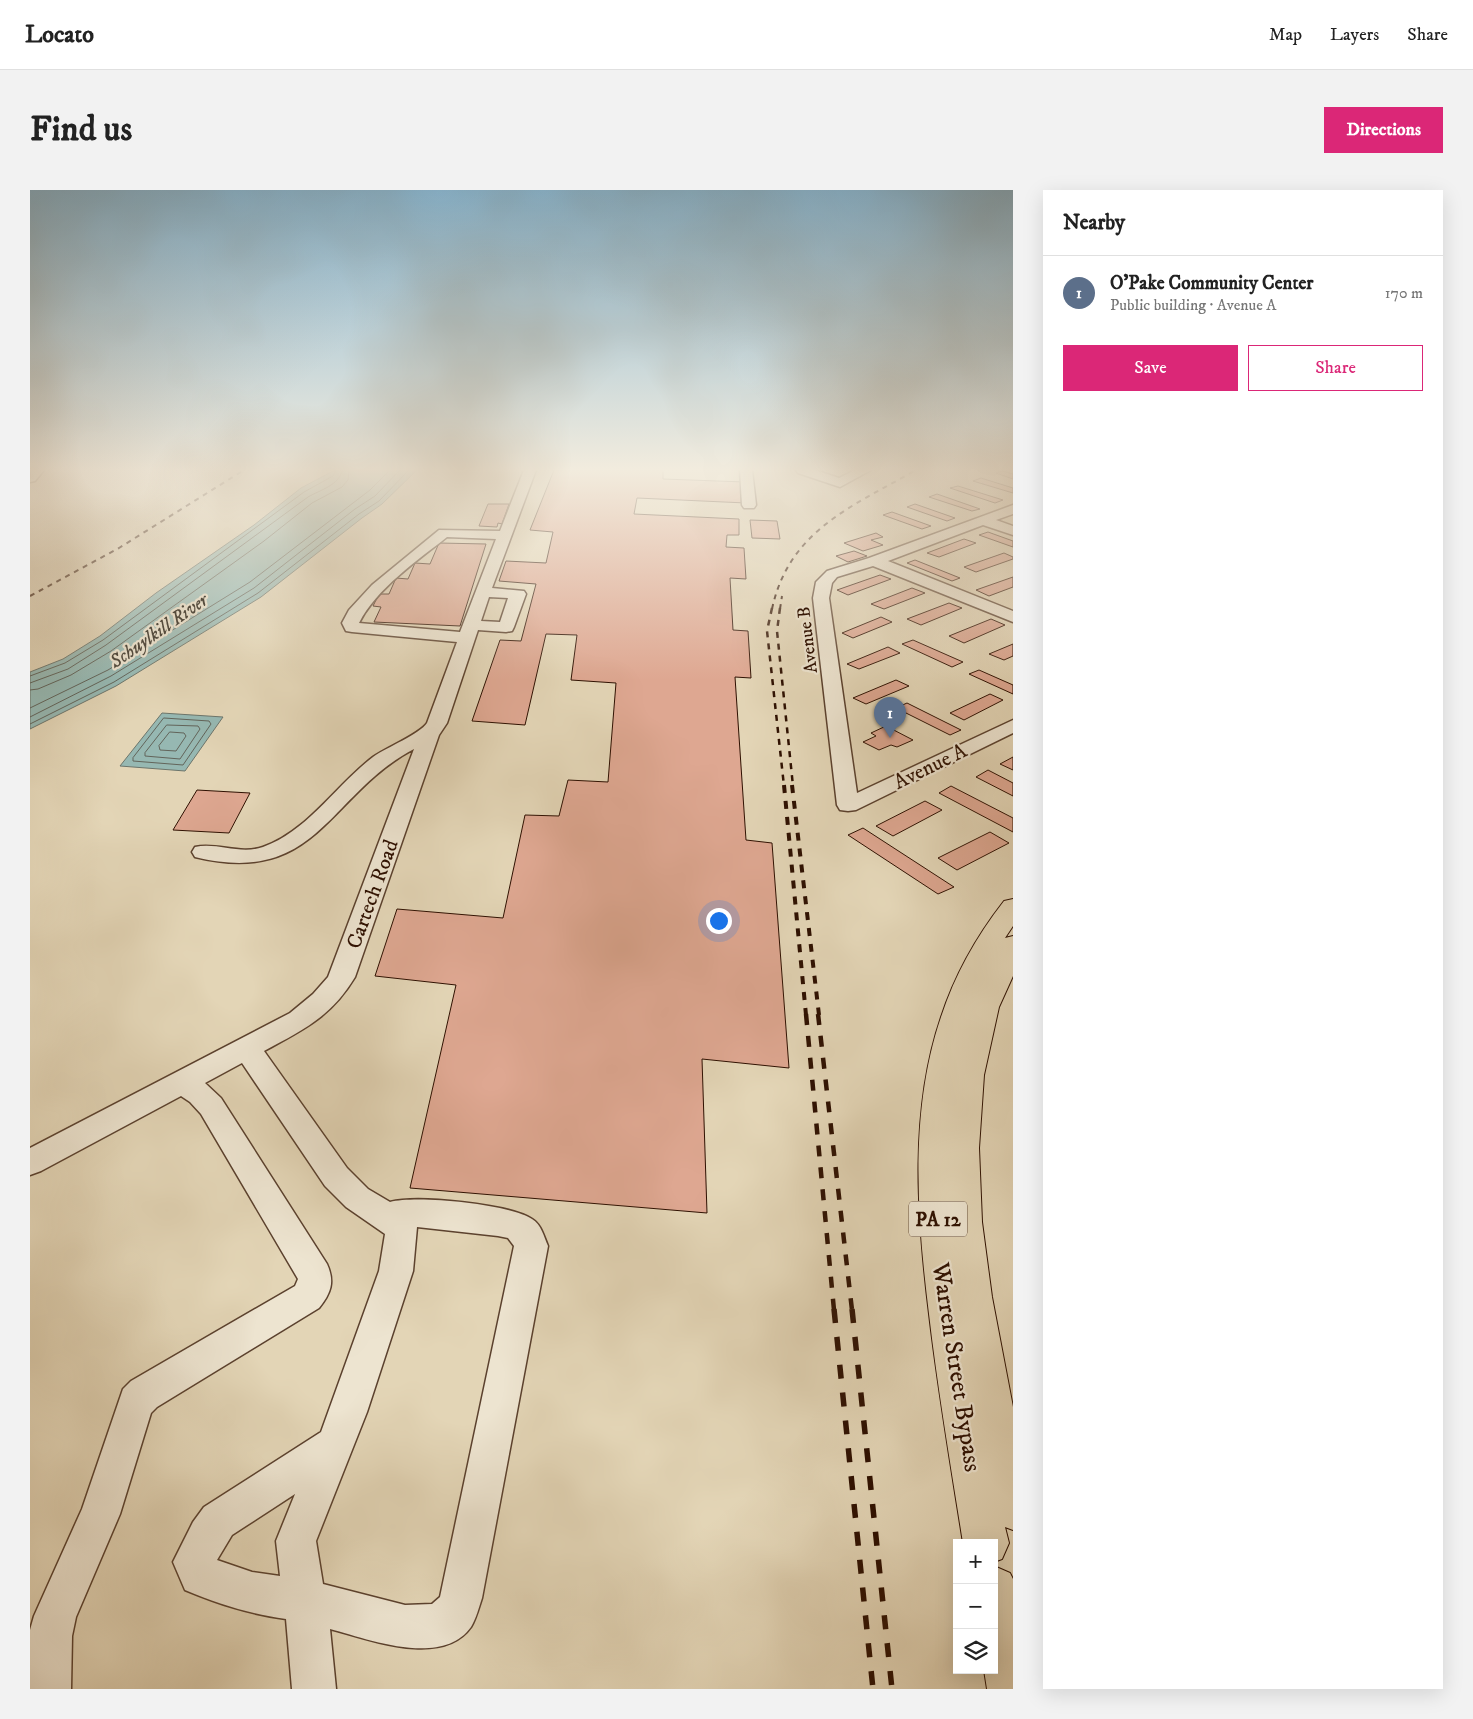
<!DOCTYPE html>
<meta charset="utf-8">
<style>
:root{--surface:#fff;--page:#f2f2f2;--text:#222;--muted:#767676;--line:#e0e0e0;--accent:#db2777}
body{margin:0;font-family:"IM FELL DW Pica",serif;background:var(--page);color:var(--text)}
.controls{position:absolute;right:15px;bottom:15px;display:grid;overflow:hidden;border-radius:0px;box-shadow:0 5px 20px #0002}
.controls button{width:45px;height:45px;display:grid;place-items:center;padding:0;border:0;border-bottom:1px solid var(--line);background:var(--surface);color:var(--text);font:25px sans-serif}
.you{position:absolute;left:688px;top:730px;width:18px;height:18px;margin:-12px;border:4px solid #fff;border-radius:50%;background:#1a73e8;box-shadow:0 0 0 8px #1a73e833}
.badge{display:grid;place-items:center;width:32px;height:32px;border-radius:50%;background:var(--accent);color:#fff;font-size:16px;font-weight:700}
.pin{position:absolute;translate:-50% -41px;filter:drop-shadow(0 1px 2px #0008)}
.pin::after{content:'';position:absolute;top:26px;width:18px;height:15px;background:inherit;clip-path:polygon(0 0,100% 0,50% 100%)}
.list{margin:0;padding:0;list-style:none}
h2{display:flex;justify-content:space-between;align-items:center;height:65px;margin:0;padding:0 20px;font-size:21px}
h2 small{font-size:16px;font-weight:400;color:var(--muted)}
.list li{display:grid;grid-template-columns:32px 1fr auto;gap:15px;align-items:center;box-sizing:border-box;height:75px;padding:0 20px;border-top:1px solid var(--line)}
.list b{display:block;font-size:19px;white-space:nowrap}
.list p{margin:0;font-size:16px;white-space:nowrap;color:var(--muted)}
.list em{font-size:16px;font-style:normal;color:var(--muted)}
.actions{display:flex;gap:10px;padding:15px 20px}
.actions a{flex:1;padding:11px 0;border:1px solid var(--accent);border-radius:0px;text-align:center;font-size:18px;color:var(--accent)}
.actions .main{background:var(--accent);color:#fff}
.icon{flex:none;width:28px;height:28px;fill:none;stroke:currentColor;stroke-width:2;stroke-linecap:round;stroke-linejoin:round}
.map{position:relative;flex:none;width:983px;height:1499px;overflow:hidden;border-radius:0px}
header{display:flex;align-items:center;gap:30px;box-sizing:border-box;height:70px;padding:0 25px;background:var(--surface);border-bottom:1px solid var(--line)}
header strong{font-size:24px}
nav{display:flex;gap:28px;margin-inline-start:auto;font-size:18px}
.intro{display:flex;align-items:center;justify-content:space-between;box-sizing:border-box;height:120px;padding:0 30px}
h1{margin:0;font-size:35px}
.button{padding:12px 22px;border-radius:0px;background:var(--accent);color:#fff;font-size:18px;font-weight:700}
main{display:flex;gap:30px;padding:0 30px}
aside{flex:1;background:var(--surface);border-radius:0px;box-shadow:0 5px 20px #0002}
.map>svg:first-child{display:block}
.water{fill:#96b8b2;stroke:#6c756b}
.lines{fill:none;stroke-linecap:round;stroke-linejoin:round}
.shore{stroke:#62645a;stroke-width:1}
.building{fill:#dea791;stroke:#2e1001}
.minor-casing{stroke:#5b412e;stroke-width:3}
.highway-casing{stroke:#2e1001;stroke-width:2}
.minor{fill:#ede4d0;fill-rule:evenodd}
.highway{fill:#e3d5b6;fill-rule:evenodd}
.rail-far4{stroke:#2e1001;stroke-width:2;stroke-dasharray:5 5;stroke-linecap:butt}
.rail-far3{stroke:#2e1001;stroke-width:2.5;stroke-dasharray:6 6;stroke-linecap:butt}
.rail-far2{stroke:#2e1001;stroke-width:4;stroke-dasharray:8 8;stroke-linecap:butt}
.rail-far1{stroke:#2e1001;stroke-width:4.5;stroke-dasharray:11 11;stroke-linecap:butt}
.rail{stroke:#2e1001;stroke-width:5.5;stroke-dasharray:14 14;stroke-linecap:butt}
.labels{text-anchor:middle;stroke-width:4.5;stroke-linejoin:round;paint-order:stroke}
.far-street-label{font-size:18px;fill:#2e1001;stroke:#ede4d0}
.far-water-label{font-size:19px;font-style:italic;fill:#524b3f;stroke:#ede4d0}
.shield{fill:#ede4d0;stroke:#67503f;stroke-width:1}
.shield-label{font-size:20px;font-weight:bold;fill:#2e1001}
.street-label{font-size:21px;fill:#2e1001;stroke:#ede4d0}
.near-street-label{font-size:25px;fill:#2e1001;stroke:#ede4d0}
</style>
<header>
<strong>Locato</strong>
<nav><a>Map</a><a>Layers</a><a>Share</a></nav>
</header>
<div class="intro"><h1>Find us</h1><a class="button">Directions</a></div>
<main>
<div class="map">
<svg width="983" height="1499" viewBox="0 0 983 1499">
<rect width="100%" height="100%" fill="#e3d5b6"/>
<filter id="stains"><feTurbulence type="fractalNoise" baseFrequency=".004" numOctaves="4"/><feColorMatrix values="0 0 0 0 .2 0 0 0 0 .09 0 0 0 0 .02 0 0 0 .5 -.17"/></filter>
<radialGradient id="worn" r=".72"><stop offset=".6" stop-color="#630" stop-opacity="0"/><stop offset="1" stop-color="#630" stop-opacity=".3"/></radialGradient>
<path class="water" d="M305,280h82l-35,34 -20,14 -101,79 -145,89 -86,43v-57l33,-13 37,-23 56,-43 98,-68 47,-37z
M132,523l61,4 -38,54 -65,-5z"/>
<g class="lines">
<path class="shore" d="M0,486l35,-13 38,-23 201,-148 29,-16 3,-6
M0,493l38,-14 38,-24 202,-148c12,-7 32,-12 34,-27
M0,500l8,-1 33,-14 40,-24 153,-110 48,-38 30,-16 6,-7 1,-10
M0,518l78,-38 142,-88 120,-92 20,-20
M0,527l81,-41 143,-88 101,-79 20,-13 25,-26
M134,528l45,3 2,3 -28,41 -50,-4v-3z
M0,534l84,-42 144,-89 101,-79 20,-13 30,-31
M137,535l31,1 2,3 -20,30 -35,-3v-3z
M140,542l14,1 2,3 -10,15 -16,-1 -1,-4z"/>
</g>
<path class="building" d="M524,280h109v9l82,3 1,21 -109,-5 -3,16 105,5v16h-12l-1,12 18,1 2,31 -16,-1 3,52 15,1 3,47 -16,-1 11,163 26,3 17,225 -87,-9 5,154 -297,-25 46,-203 -81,-9 22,-67 106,9 22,-103 34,1 9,-36 40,2 8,-99 -45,-3 6,-45 -31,-1 -21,91 -53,-4 28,-81 21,1 15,-57 -37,-3 7,-20 40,2 7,-31 -23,-2z
M973,281l10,3v5l-17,-6z
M951,288l32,10v5l-40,-12z
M928,296l45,14 -8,3 -45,-15z
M907,304l43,15 -8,2 -43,-14z
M458,314h21l-7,20 -4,-1 -1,4 -18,-1z
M885,314l40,14 -8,3 -40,-14z
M862,322l39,14 -9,3 -39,-14z
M720,330l27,1 3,18 -28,-1z
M958,342l25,9v6l-34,-12z
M846,343l7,4 -12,3 12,5 -20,6 -19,-8z
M934,349l12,4 -37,14 -12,-4z
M409,353l47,1 -26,82 -86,-4 7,-15 -8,-1 6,-12h10l7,-16 12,1 7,-16 15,1z
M824,361l13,5 -19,6 -12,-6z
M974,363l9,4v2l-37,13 -12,-5z
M885,370l45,18 -8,3 -45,-18z
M850,385l11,4 -43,16 -11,-5z
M983,387v10l-24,9 -13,-6z
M882,398l13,5 -41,16 -13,-5z
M919,413l13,5 -41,17 -14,-6z
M851,427l11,5 -39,16 -11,-5z
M961,429l14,6 -41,18 -15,-7z
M883,450l50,22 -11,5 -50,-23z
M983,454v12l-9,4 -15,-6z
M858,457l12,6 -41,16 -12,-5z
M949,480l34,15v9l-44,-20z
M866,490l13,6 -43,18 -13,-6z
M960,504l13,6 -39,20 -14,-7z
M877,513l54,27 -11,5 -54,-27z
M856,536l27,14 -16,7 -6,-2 -12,5 -16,-8 13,-6 -5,-3z
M983,567v13l-13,-6z
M958,580l25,13v13l-37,-19z
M921,596l62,32v14l-74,-39z
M167,600l53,3 -21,40 -56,-3z
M895,611l17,9 -49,26 -17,-10z
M833,638l91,59 -16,7 -90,-59z
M960,642l19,11 -52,27 -19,-12z"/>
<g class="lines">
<defs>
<path id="minor" d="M14,280l-9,11 -5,1 1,-12z
M494,280h12l-44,118 32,3 2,3 -12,33 -2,4 -6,1 -28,-2 -31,93 -8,12 -84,242c-24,40 -52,53 -91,74l83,117 21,21 22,13c28,-7 118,2 142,17 9,5 12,18 16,27l-66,352c-3,9 -6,21 -11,29 -29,41 -103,12 -141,2l6,60h-44l-6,-70c-37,-5 -67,-15 -101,-29l-12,-28 20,-40 11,-15 117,-75 58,-161 6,-37 -39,-27 -21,-21 -83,-123 -37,20 16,15 106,166c8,18 4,29 -8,44l-162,99 -6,6 -31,101 -44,103 -4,19 -1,53h-41v-59l4,-14 48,-107 41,-120 8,-8 164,-95 3,-7 -97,-165 -11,-12 -9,-6 -140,75 -11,4v-27l260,-135 23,-19 15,-17 86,-228c-87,46 -96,138 -219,108l-3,-5 3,-5c22,-5 45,8 68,0 45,-16 73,-62 110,-90 14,-10 47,-23 54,-34l30,-81 -105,-10 -6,-1 -4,-8 7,-13 23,-25 67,-55 61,1zM417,347l49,2 -36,93 -101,-9c17,-34 59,-63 88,-86zM459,407l19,1 -8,24 -19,-1zM387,1037l81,9 10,2 6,8 -74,351 -8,7 -27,1 -82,-21 -7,-43 51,-129 46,-141zM265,1304l-19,47 4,35 -28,-4 -35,-12 15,-25z
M710,280h12l4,35 -2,3h-10l-2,-3z
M766,280h19l24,8 16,-8h16l-31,17 -42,-14z
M983,315v9l-17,6 17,6v9l-30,-10 -95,36 125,50v11l-140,-56 -36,11 -5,6 -3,15 28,195 156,-73v13l-157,77 -8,1 -8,-1 -3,-5 -24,-207 3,-16 11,-11 42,-13z"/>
<path id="highway" d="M983,709v27l-8,12 8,-2v40l-14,31 -15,68 -5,73 3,74 10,75 21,110v123l-8,-3 4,16 -7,16 -8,3v-19h-31c-12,-76 -25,-152 -34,-229 -12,-97 -20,-203 12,-297 14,-43 35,-80 63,-116z
M964,1376l16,7 3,6v110h-26l-3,-19h10z"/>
</defs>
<use href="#minor" class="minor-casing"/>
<use href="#highway" class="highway-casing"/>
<use href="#minor" class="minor"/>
<use href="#highway" class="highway"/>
<path class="rail-far4" d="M0,406l89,-48 125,-78
M742,419c17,-79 81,-103 144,-139
M750,419l2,-13"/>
<path class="rail-far3" d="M742,418l-5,23 17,155
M750,418l-3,23 16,155"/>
<path class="rail-far2" d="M754,595l22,230
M762,595l27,230"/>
<path class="rail-far1" d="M776,824l28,296
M788,824l34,296"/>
<path class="rail" d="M804,1119l39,380
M822,1119l40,380"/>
</g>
<linearGradient id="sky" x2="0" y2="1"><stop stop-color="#87b6d2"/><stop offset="0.57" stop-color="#f2ecde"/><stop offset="1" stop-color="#f2ecde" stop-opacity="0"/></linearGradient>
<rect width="983" height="490" fill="url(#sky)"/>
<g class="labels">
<g class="far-street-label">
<text transform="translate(777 450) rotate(-97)" y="6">Avenue B</text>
</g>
<g class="far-water-label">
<text transform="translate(128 440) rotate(-35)" y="7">Schuylkill River</text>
</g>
<rect class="shield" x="879" y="1011.5" width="58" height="35" rx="4"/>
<g class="shield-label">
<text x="908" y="1036">PA 12</text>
</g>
<g class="street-label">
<text transform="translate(900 576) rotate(-26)" y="7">Avenue A</text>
<text transform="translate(342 704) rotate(-70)" y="7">Cartech Road</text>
</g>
<g class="near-street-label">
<text transform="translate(928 1177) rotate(81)" y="9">Warren Street Bypass</text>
</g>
</g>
<rect width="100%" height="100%" filter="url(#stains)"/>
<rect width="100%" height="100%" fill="url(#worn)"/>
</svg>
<div class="controls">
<button>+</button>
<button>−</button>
<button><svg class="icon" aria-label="layers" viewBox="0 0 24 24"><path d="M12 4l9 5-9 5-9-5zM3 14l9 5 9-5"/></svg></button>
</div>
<div class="you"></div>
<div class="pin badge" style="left:860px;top:548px;background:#5c6f8a">1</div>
</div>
<aside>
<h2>Nearby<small></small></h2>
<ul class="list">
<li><span class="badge" style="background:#5c6f8a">1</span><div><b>O’Pake Community Center</b><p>Public building · Avenue A</p></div><em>170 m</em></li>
</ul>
<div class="actions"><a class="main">Save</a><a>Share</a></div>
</aside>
</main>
